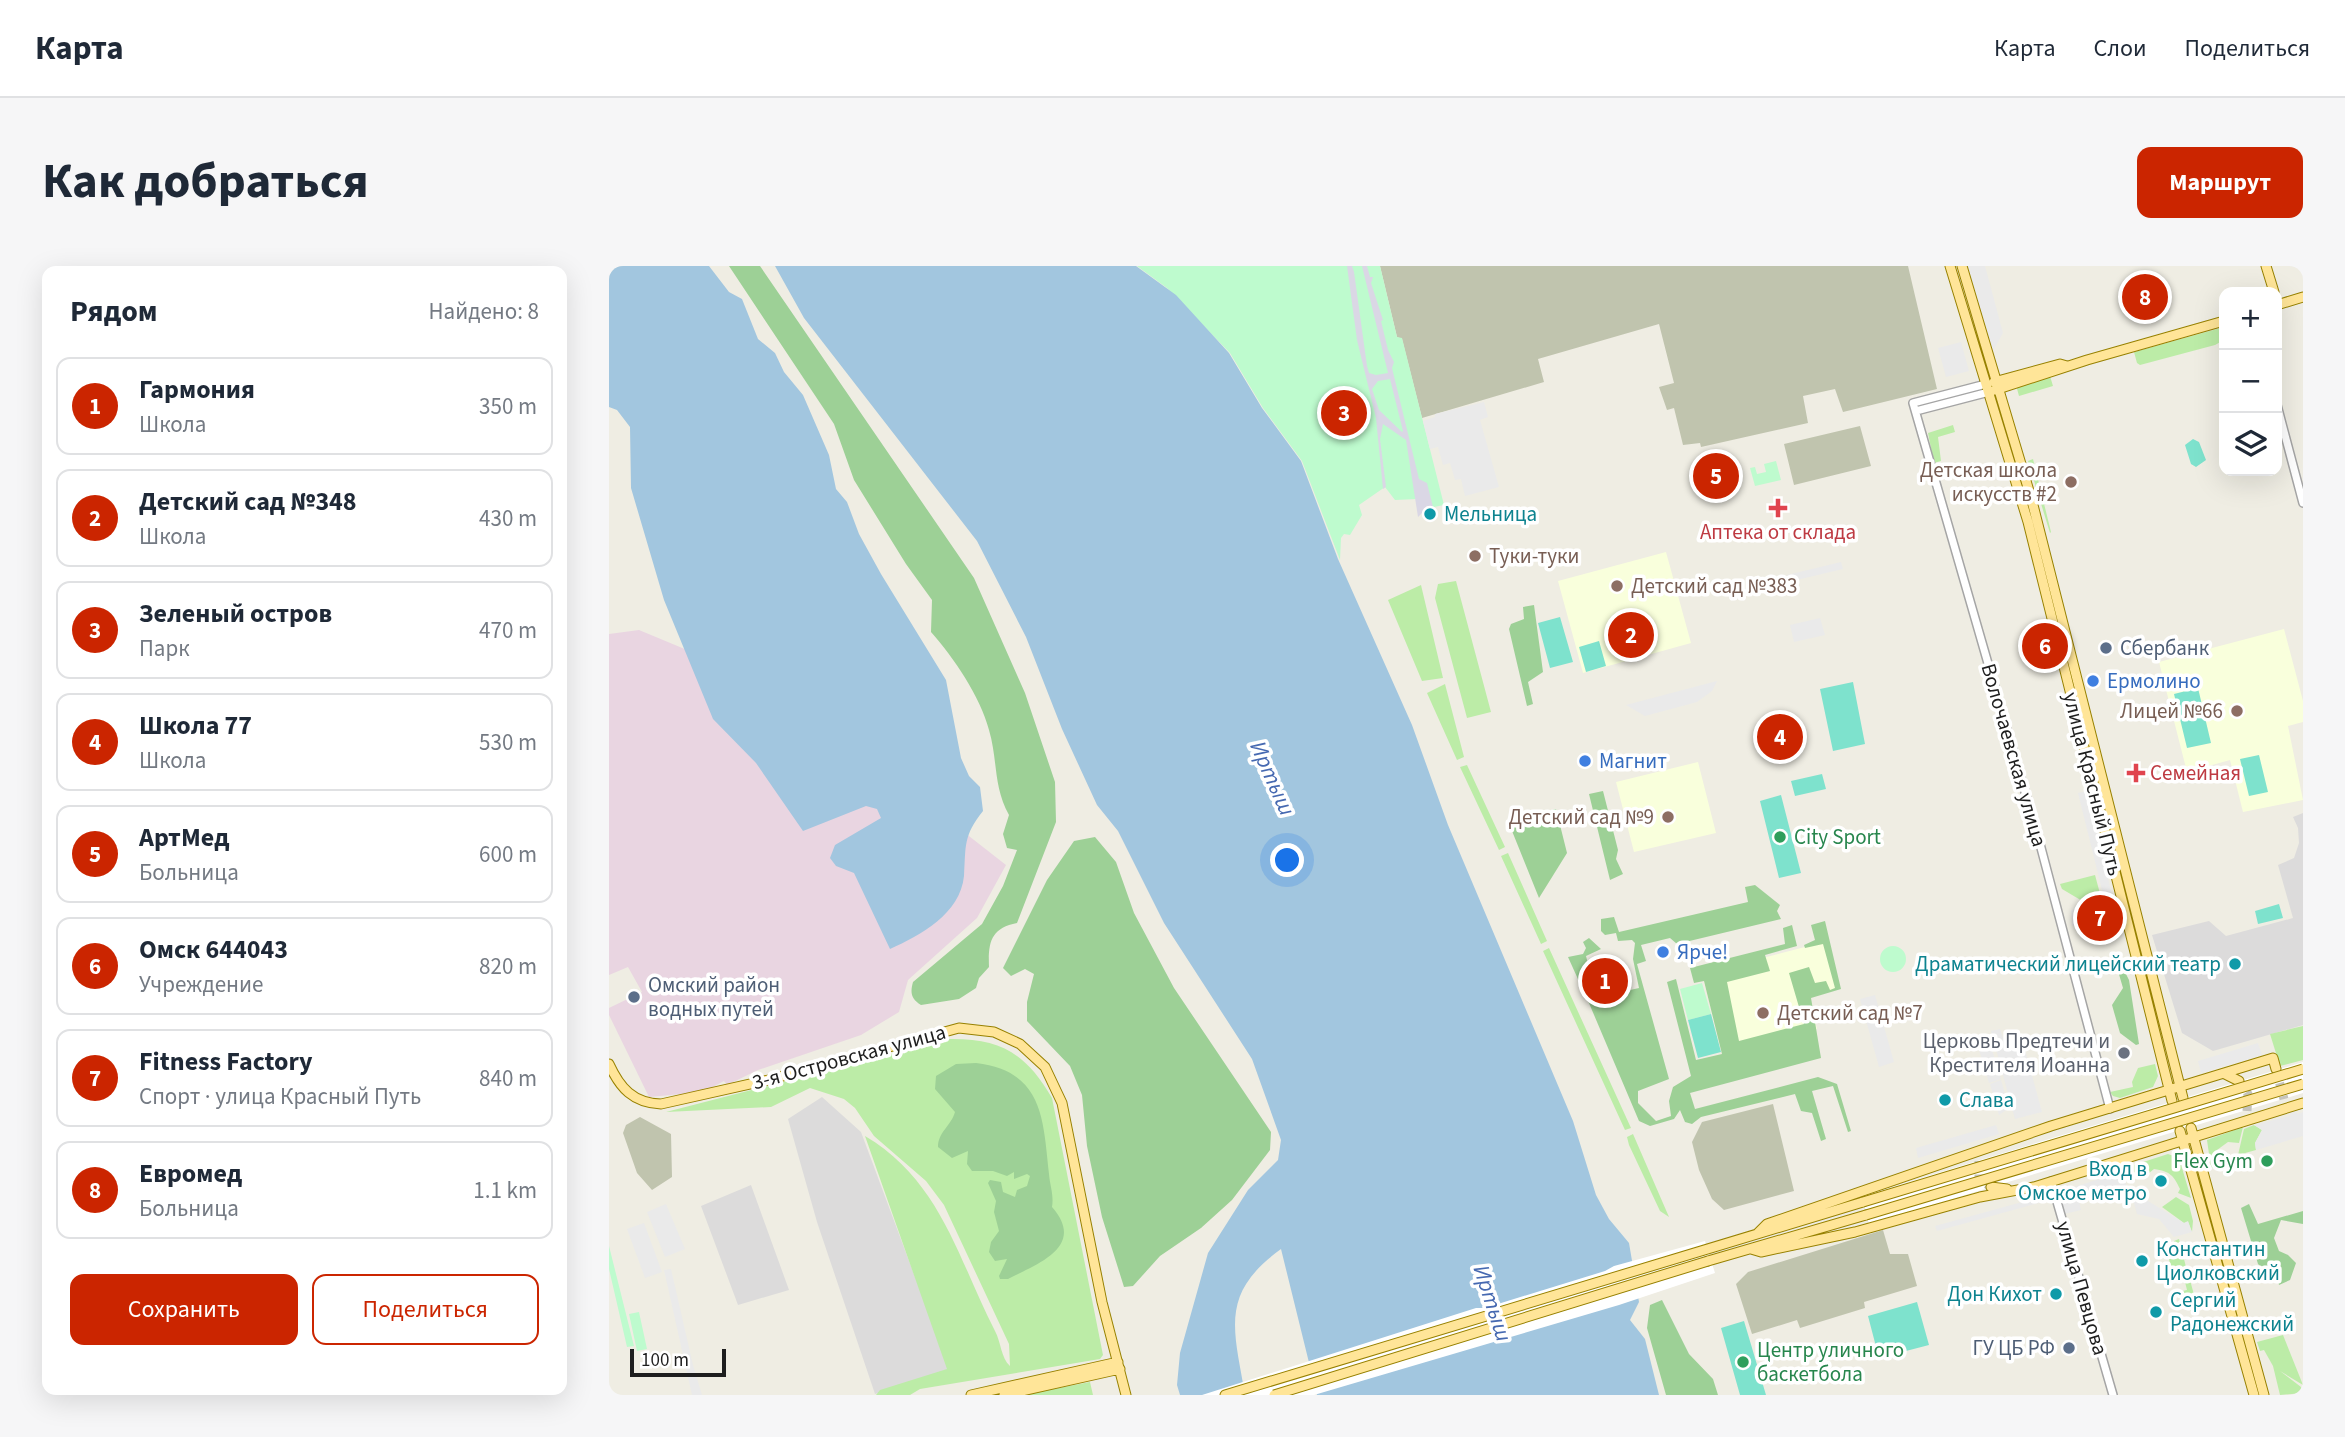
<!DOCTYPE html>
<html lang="ru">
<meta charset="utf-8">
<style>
:root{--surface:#fff;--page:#f6f6f7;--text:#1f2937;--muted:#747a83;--line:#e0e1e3;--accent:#cb2500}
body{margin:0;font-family:"Source Sans 3",sans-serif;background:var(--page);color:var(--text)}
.controls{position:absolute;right:21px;top:21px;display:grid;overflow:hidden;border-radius:14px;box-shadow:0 7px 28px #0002}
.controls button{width:63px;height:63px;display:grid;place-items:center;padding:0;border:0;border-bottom:2px solid var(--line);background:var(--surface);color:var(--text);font:35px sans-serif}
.scale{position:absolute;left:21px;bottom:18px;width:96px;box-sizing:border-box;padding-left:7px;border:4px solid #1e1e1e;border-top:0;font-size:19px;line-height:24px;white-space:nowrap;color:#1e1e1e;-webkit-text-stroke:5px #fff;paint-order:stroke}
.you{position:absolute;left:679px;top:595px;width:24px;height:24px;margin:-18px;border:5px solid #fff;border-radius:50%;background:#1a73e8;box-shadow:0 0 0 10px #1a73e833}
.badge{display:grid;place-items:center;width:46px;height:46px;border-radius:50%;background:var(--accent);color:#fff;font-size:23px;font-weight:700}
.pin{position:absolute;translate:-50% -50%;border:4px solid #fff;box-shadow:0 2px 7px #0006}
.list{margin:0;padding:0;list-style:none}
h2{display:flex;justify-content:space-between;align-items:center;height:91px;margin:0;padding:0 28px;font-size:30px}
h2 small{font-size:23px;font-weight:400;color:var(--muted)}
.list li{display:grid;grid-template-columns:46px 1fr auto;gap:21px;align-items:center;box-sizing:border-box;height:98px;margin:0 14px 14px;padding:0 14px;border:2px solid var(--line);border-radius:14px}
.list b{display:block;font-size:26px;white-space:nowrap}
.list p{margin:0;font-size:23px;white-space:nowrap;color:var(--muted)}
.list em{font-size:23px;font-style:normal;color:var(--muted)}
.actions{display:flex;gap:14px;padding:21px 28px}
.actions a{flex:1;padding:16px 0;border:2px solid var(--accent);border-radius:14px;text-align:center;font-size:24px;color:var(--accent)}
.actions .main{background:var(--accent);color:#fff}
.icon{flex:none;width:38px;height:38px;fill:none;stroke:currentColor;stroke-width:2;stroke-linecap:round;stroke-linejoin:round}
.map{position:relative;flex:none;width:1694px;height:1129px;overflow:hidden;border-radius:14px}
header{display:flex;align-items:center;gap:42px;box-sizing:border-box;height:98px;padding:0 35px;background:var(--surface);border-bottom:2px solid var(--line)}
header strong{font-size:33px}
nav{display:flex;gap:38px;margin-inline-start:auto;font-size:24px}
.intro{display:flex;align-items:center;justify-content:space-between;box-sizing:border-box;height:168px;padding:0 42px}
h1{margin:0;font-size:49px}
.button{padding:18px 32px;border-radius:14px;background:var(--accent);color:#fff;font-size:24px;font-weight:700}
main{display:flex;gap:42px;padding:0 42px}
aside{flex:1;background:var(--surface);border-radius:14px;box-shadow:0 7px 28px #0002}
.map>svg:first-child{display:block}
.residential{fill:#dcdbdb}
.industrial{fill:#e9d5e1}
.education{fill:#f9ffdc}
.construction{fill:#c0c4ae}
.grass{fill:#bceca7}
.forest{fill:#9dd096}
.park{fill:#befbce}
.pitch{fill:#7ee2cd}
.parking{fill:#eaeaea}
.plaza{fill:#dad7e5;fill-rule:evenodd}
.water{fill:#a2c6df}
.pier{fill:#fff}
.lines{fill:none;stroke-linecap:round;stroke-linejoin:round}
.major-tunnel{stroke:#c5c4bc;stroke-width:9;stroke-dasharray:9 4.5;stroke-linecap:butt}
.minor-casing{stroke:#a5a5a5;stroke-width:10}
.major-casing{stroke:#978100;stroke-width:11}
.minor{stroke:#fff;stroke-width:7}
.major{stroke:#ffe598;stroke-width:9}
.major-bridge-casing{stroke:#978100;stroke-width:11;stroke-linecap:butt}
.major-bridge{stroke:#ffe598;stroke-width:9}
.education-dot{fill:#8d6e63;stroke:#fff;stroke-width:2.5}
.health-dot{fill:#e0444e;stroke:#fff;stroke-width:2.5}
.culture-dot{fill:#0f9aa8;stroke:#fff;stroke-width:2.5}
.service-dot{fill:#5c6f8a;stroke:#fff;stroke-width:2.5}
.shop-dot{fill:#3f7fe0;stroke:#fff;stroke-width:2.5}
.leisure-dot{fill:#2e9e5b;stroke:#fff;stroke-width:2.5}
.worship-dot{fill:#6b7280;stroke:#fff;stroke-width:2.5}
.labels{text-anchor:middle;stroke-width:7;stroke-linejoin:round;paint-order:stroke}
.education-label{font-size:21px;fill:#785e54;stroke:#fff;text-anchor:end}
.culture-label{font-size:21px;fill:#0d838f;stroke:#fff;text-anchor:start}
.health-label{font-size:21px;fill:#be3a42;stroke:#fff}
.service-label{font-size:21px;fill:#4e5e75;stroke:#fff;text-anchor:start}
.shop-label{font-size:21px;fill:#366cbe;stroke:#fff;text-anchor:start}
.street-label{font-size:21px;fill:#1e1e1e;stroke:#fff}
.leisure-label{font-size:21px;fill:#27864d;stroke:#fff;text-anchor:start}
.worship-label{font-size:21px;fill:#5b616d;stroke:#fff;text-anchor:end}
.water-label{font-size:23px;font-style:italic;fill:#4669b1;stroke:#fff}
</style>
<header>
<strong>Карта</strong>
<nav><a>Карта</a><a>Слои</a><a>Поделиться</a></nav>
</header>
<div class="intro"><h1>Как добраться</h1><a class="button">Маршрут</a></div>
<main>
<aside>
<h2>Рядом<small>Найдено: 8</small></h2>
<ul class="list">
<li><span class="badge">1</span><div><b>Гармония</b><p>Школа</p></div><em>350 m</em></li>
<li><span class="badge">2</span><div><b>Детский сад №348</b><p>Школа</p></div><em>430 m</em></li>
<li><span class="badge">3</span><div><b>Зеленый остров</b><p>Парк</p></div><em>470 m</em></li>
<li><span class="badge">4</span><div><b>Школа 77</b><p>Школа</p></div><em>530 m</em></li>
<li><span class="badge">5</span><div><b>АртМед</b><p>Больница</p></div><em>600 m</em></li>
<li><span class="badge">6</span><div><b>Омск 644043</b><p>Учреждение</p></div><em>820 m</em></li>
<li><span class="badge">7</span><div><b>Fitness Factory</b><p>Спорт · улица Красный Путь</p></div><em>840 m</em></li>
<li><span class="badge">8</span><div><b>Евромед</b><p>Больница</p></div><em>1.1 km</em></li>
</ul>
<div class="actions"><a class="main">Сохранить</a><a>Поделиться</a></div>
</aside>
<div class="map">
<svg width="1694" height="1129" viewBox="0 0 1694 1129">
<rect width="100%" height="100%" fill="#efede3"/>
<path class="residential" d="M1694,547v212l-90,26 -31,-18 -30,-98 57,-14 17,15 67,-18 -15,-53 16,-7 5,-15 -1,-15 -5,-11z
M213,831l39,35 89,239 -75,23 -58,-172 -29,-103z
M142,919l38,105 -51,15 -37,-99z"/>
<path class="industrial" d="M30,364l142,59 225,176 -29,53 -69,62 -9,32 -38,23 -103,35 -31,15 -3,-4 -21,11 -54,5 -40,-82v-7l33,-16 -14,-25 -19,8v-341z"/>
<path class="education" d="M1057,286l25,91 -108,30 -25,-92z
M1675,363l19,72v21l-15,4 15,74 -60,12 -13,-52 -43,12 -28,-110z
M1089,496l18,71 -82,19 -18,-70z
M1215,676l12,47 -27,7 8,33 -94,25 -21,-80z"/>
<path class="construction" d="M771,0h528l29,123 -94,23 -8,-23 -32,7 5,27 -107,24 -1,-4 -17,2 -9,-37 -7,2 -8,-23 15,-4 -15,-59 -121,35 6,23 -122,36 -20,-79 -5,-2z
M1251,160l11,40 -77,19 -10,-41z
M1164,838l21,87 -70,19 -12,-11 -13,-29 -7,-28 10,-20z
M31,851l31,17 1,43 -20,13 -15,-17 -14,-40 3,-8z
M1274,964l7,24h18l9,32 -53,16 1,6 -65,20 -3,-8 -45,14 -16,-50 12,-12z"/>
<path class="grass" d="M1615,61v13l-9,5 -75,20 -3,-2 -3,-11z
M1441,110l3,10 -34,10 -3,-11z
M1344,159l2,7 -17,5 3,24 -7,2 -6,-30z
M1424,193l18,73 -1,1 -22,-72z
M847,315l35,131 -24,6 -32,-120 3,-14z
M812,319l22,93 -21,3 -34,-81z
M836,418l19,73 -7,3 -30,-67z
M858,499l38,82 -6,3 -39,-83z
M899,587l39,88 -6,3 -40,-88z
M1486,609l7,26 -13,4 -27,-16 -2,-5z
M940,682l82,180 -6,2 -82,-179z
M1694,760v34l-23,6 -10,-32z
M339,773c52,-1 78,14 104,59l51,257 -3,4 -180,30 -10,6h-34l4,-5 67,-21 -82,-233c76,45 93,123 130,195 6,11 6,27 15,35l-1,-22 -65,-139 -18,-24 -52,-45 -19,-28 -11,-9 -34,-11 -39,19 -105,5z
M1546,798l3,12 -5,11 -33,11 -7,-2 -3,-4 23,-5 -1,-5 6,-14z
M1645,859l8,5 -7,13 1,7 -18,5 6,-26z
M1634,861l-4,16 -11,-1 -11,8 2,16 -8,2 -4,-28z
M1024,868l36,83 -9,-6 -31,-66 -2,-8z
M1559,888l11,4 12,40 -13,-5 2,-4c-6,-13 -10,-18 -26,-20l-11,9 -9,-5v-8z
M1567,931l13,8 4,16 -1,11 -4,-10 -4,1 -22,-16z
M1570,973l8,32 -4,1 -3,-7 -9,2 -4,-15 5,-1 2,-10z
M1581,1014l9,33 -5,2 -7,-9 -5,1 -4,-15 9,-2 -2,-8z
M1674,1069l20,50 -23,-14 21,16 2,6 -23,2 -7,-29 -9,-16 -4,1 -3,-9z
M481,1116l3,13h-72z"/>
<path class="forest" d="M120,0h31l214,312 51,115 30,89 1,40 -39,101c-26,5 -29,19 -28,44l-10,11 -3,10 -17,11 -38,6c-10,-6 -11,-12 -8,-23l69,-58 21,-38 14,-36 -10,-2 -4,-14 6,-19c-16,-29 -11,-54 -20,-85 -9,-34 -35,-72 -58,-98l1,-32 -26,-36 -52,-84 -20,-56z
M925,339l9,67 -15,10 5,22 -6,2 -18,-77 2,-5 13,-5 -1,-12z
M994,525l15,59 -2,9 7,15 -13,6 -21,-86z
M947,543l11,44 -28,45 -31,-77z
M486,571l21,25 18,51 40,75 97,144 -1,18 -38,50 -31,28 -41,28 -27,30 -9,1 -22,-70 -15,-71 -5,-51 -12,-29 -43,-45v-19l7,-28 -9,-5 -14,7 -8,-8 44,-88 27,-39z
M1146,619l25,20 -3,6 4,8 -104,25 -7,-6 -29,7 5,16 -9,3 32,115 -31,12v12l18,18 15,-5 -2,-15 4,-14 18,-11 -24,-94 9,-3 20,81 26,-6 -18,-73 -10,2 -4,-15 95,-24 -2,-16 9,-3 5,21 -32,9 5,16 -43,11 12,59 65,-17 -15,-51 20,-6 6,16 11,-2 4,9 5,-2 -12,-44 -18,4 -1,-3 11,-5 -4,-15 14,-4 16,68 -30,9 10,60 -131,35 5,16 123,-32 19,7 14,47 -3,1 -15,-46 -21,5 14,48 -5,2 -9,-28 -11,-2 -6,-17 -94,23 -9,7 -7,-2 -5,-12 -6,9 -24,7 -11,-5 -53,-125 20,-6 2,5 31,-7 -6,-29 2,-16 -3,-3 -14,1 -2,-8 -11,2 -4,-4v-12l13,-2 5,15 129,-30 -3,-15z
M980,672l12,11 -15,7 2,8 -5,3 6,18 -7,3 -14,-31 15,-3 3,-6 -3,-6z
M1513,700l7,14 10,64 -3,1 -16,-12 -8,-28 11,-17 -5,-17z
M367,797c68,8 67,57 73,111 1,12 5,21 3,33 35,40 -15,57 -44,72h-8l-1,-3 8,-17 -12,2 -6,-9 2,-10 8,-11 -5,-19 2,-11 -8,-18 2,-3 11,2 2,10 12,5 2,-7 10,-4 3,-10 -3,-2 -13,5v-7l-7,4 -14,-5h-21l-5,-7 1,-13 -16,7 -14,-11c0,-15 13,-21 17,-35l-20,-23 1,-13 20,-12z
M1640,938l9,20 45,-13v13l-22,-4 -7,18 5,13 9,4 8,8 -6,17 -11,5 -4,-20 -13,3 -4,-4 -17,-56z
M1053,1034l27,54 24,25 5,16h-52l-19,-67 3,-23z"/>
<path class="park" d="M528,0h243l17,71 5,1 42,167 -25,5 -2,-11 -22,1 -10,-13 -26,18 3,10 -12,20 -6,-1 -3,4 -1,22 -38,-99 -39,-53 -33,-55 -63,-65z
M1167,195l5,19 -26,6 -5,-18 5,-1 2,7 9,-2 -2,-8z
M1271 693a13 13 0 1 1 26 0a13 13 0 1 1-26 0Z
M1093,717l9,31 -23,6 -8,-31z
M0,980l25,100 -7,1 -18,-78z
M30,1046l8,37 -10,2 -8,-37z"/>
<path class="pitch" d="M1584,173l6,3 7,18 -10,7 -5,-3 -6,-19z
M951,351l13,45 -23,6 -12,-45z
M990,375l7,25 -20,6 -7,-25z
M1244,416l12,62 -32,7 -13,-62z
M1589,422l13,55 -24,5 -13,-54z
M1650,489l9,37 -19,4 -9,-37z
M1213,508l4,15 -31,7 -4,-15z
M1172,529l20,78 -22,5 -19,-77z
M1670,638l4,14 -25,6 -3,-13z
M1102,748l10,38 -23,6 -10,-38z
M1308,1036l12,43 -50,13 -11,-42z
M1135,1055l22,74h-26l-19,-67z"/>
<path class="parking" d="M1358,0h18l18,67 -10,18z
M1352,76l8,29 -23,6 -8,-29z
M875,136l4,15 -8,3 19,67 -34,9 -4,-17 -6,1 -5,-17 -7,2 -5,-18 -8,2 -7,-28 12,-4v-3z
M1232,296l2,7 -55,13 -1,-7z
M1211,352l5,17 -31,7 -4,-17z
M1108,415l-5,10 -15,11 -52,14 -19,-11z
M1478,525l31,129 -10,-6 -30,-121z
M1480,639l4,15 -21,6 -1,-16z
M1266,729l19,67 -15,5 -19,-68z
M1391,763l5,15 17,-5 20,73 -27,7 -24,-88z
M1380,774l12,39 -12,4 -12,-40z
M1649,777l4,12 -61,18 -3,-12z
M1392,814l8,28 -10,7 -9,-31z
M1685,844l4,4 5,-2v24l-47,14 -1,-7 7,-13 -8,-5 36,-9v-5z
M1387,859l3,9 -81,24 -2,-10z
M1513,906l5,15 -48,14 2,9 -17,4 -6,-22z
M1532,923l7,12 36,22 4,-2 4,11 -18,5 -15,-18 -22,-5 -6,-22z
M1435,930l2,5 -109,30 -2,-5z
M57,938l19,45 -20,8 -18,-45z
M35,957l18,49 -17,6 -18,-49z
M62,1003l22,96 9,30h-10l-28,-125z"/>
<path class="plaza" d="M738,0h5l2,6 13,94 2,7 7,2 12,-2 -26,-107h5l3,11h3l-2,6 12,37 -2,1 7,29 6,12 -2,6 27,111 8,4 6,24 -6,1 -9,9 -12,-77 -23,-16 -3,15 6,48 -3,2 -7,-71 -19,-78zM781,113l13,52 -1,1 -23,-22 -7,-21 6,-8z"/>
<path class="water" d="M0,0h100l20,26 13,7 16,40 17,14 9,19 19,23 26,60 7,34 11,13 12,32 22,40 65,106 15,78 8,18 11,11 3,24c-20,25 -17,35 -19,65 -4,38 -43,59 -74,73l-36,-76 -18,-7 -6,-8 5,-13 46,-27 -4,-9 -11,-3 -63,25 -47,-68 -43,-44 -49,-119 -33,-112 -1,-61 -13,-17 -8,-3z
M166,0h361l40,29 53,58 33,55 39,53 37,98 74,166 36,100 125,296 23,74 13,24 20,24 10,59 -9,18 15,19 14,56h-342l-36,-146c-62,45 -47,80 -36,146h-65l-3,-10 3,-32 28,-100 40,-63 30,-30 3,-20 -29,-81 -88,-136 -46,-92 -21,-26 -35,-76 -36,-92 -49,-96 -173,-223z"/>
<path class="pier" d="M1694,796v31l-434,131 -7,-28z
M1096,975l10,32 -96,32 -305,90h-112l274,-87h9l120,-37 9,-5z"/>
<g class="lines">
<path class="major-tunnel" d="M1667,804l8,29
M1630,815l9,13 -1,17
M1370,895v18l12,8"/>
<defs>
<path id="minor" d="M1377,118l-73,19 127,441 70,265
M1668,139l26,98
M1307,145l73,-19
M1442,915l62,214"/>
<path id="major" d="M1341,0l78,256 144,579
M1353,0l70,235 151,597
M1657,0l8,26
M1668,39l26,-8
M1385,116l66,-18 7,2
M1386,124l92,-30 137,-39
M0,798c11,24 24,39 52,40l107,-24 191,-52 35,4 26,12 25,23 17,36 40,199 24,93
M1616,808l14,7
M1582,862l73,267
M1571,865l74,264
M1382,921l16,2
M1149,967l9,-9 284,-98 222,-68 3,11
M1142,983l10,3 94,-20 125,-35 54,-10 269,-84
M1099,995l158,-46
M362,1129l147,-33
M395,1129l116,-26
M616,1129l638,-193"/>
</defs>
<use href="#minor" class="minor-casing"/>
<use href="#major" class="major-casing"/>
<use href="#minor" class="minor"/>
<use href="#major" class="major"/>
<defs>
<path id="major-bridge" d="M1254,936l440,-133
M1257,949l437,-131
M665,1129l434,-134"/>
</defs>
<use href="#major-bridge" class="major-bridge-casing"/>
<use href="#major-bridge" class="major-bridge"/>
</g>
<g class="education-dot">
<circle cx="1462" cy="216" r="7"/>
<circle cx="866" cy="290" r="7"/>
<circle cx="1008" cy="320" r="7"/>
<circle cx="1628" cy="445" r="7"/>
<circle cx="1059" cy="551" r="7"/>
<circle cx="1154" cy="747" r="7"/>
</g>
<g class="health-dot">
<path d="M1165.5 231.5h7v7h7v7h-7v7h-7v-7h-7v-7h7z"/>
<path d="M1523.5 496.5h7v7h7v7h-7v7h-7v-7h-7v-7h7z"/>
</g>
<g class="culture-dot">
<circle cx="821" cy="248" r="7"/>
<circle cx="1626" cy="698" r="7"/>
<circle cx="1336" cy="834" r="7"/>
<circle cx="1552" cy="915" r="7"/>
<circle cx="1533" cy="995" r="7"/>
<circle cx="1447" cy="1028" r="7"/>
<circle cx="1547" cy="1046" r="7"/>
</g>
<g class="service-dot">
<circle cx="1497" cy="382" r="7"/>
<circle cx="25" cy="731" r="7"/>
<circle cx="1460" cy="1082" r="7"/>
</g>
<g class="shop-dot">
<circle cx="1484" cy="415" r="7"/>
<circle cx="976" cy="495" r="7"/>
<circle cx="1054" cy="686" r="7"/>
</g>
<g class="leisure-dot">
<circle cx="1171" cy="571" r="7"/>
<circle cx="1658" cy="895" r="7"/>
<circle cx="1134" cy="1096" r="7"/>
</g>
<circle class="worship-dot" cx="1515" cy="787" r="7"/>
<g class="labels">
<g class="education-label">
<text x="1448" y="211">Детская школа<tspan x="1448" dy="24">искусств #2</tspan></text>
<text x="880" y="297" text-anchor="start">Туки-туки</text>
<text x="1022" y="327" text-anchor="start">Детский сад №383</text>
<text x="1614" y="452">Лицей №66</text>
<text x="1045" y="558">Детский сад №9</text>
<text x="1168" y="754" text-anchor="start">Детский сад №7</text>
</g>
<g class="culture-label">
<text x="835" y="255">Мельница</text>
<text x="1612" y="705" text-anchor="end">Драматический лицейский театр</text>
<text x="1350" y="841">Слава</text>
<text x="1538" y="910" text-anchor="end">Вход в<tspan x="1538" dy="24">Омское метро</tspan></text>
<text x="1547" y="990">Константин<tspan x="1547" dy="24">Циолковский</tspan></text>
<text x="1433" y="1035" text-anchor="end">Дон Кихот</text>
<text x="1561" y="1041">Сергий<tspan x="1561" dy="24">Радонежский</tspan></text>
</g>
<g class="health-label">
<text x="1169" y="273">Аптека от склада</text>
<text x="1541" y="514" text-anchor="start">Семейная</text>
</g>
<g class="service-label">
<text x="1511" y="389">Сбербанк</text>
<text x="39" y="726">Омский район<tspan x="39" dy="24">водных путей</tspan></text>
<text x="1446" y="1089" text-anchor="end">ГУ ЦБ РФ</text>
</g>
<g class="shop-label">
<text x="1498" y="422">Ермолино</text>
<text x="990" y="502">Магнит</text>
<text x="1068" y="693">Ярче!</text>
</g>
<g class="street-label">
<text transform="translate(1405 489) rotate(74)" y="7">Волочаевская улица</text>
<text transform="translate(1484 518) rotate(76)" y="7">улица Красный Путь</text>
<text transform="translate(240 791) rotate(-15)" y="7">3-я Островская улица</text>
<text transform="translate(1473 1022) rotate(74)" y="7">улица Певцова</text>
</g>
<g class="leisure-label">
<text x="1185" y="578">City Sport</text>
<text x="1644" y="902" text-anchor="end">Flex Gym</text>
<text x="1148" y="1091">Центр уличного<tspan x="1148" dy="24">баскетбола</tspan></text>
</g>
<g class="worship-label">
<text x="1501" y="782">Церковь Предтечи и<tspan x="1501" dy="24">Крестителя Иоанна</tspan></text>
</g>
<g class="water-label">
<text transform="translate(664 512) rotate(66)" y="8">Иртыш</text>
<text transform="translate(884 1037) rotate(72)" y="8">Иртыш</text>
</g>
</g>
</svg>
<div class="controls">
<button>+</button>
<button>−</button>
<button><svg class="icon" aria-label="layers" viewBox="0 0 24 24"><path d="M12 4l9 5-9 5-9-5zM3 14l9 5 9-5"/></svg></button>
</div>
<div class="scale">100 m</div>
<div class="you"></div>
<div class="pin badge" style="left:996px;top:715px">1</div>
<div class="pin badge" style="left:1022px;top:369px">2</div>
<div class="pin badge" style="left:735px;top:147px">3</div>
<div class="pin badge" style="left:1171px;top:471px">4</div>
<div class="pin badge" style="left:1107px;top:210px">5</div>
<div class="pin badge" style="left:1436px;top:380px">6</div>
<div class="pin badge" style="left:1491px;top:652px">7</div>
<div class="pin badge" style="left:1536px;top:31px">8</div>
</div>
</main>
